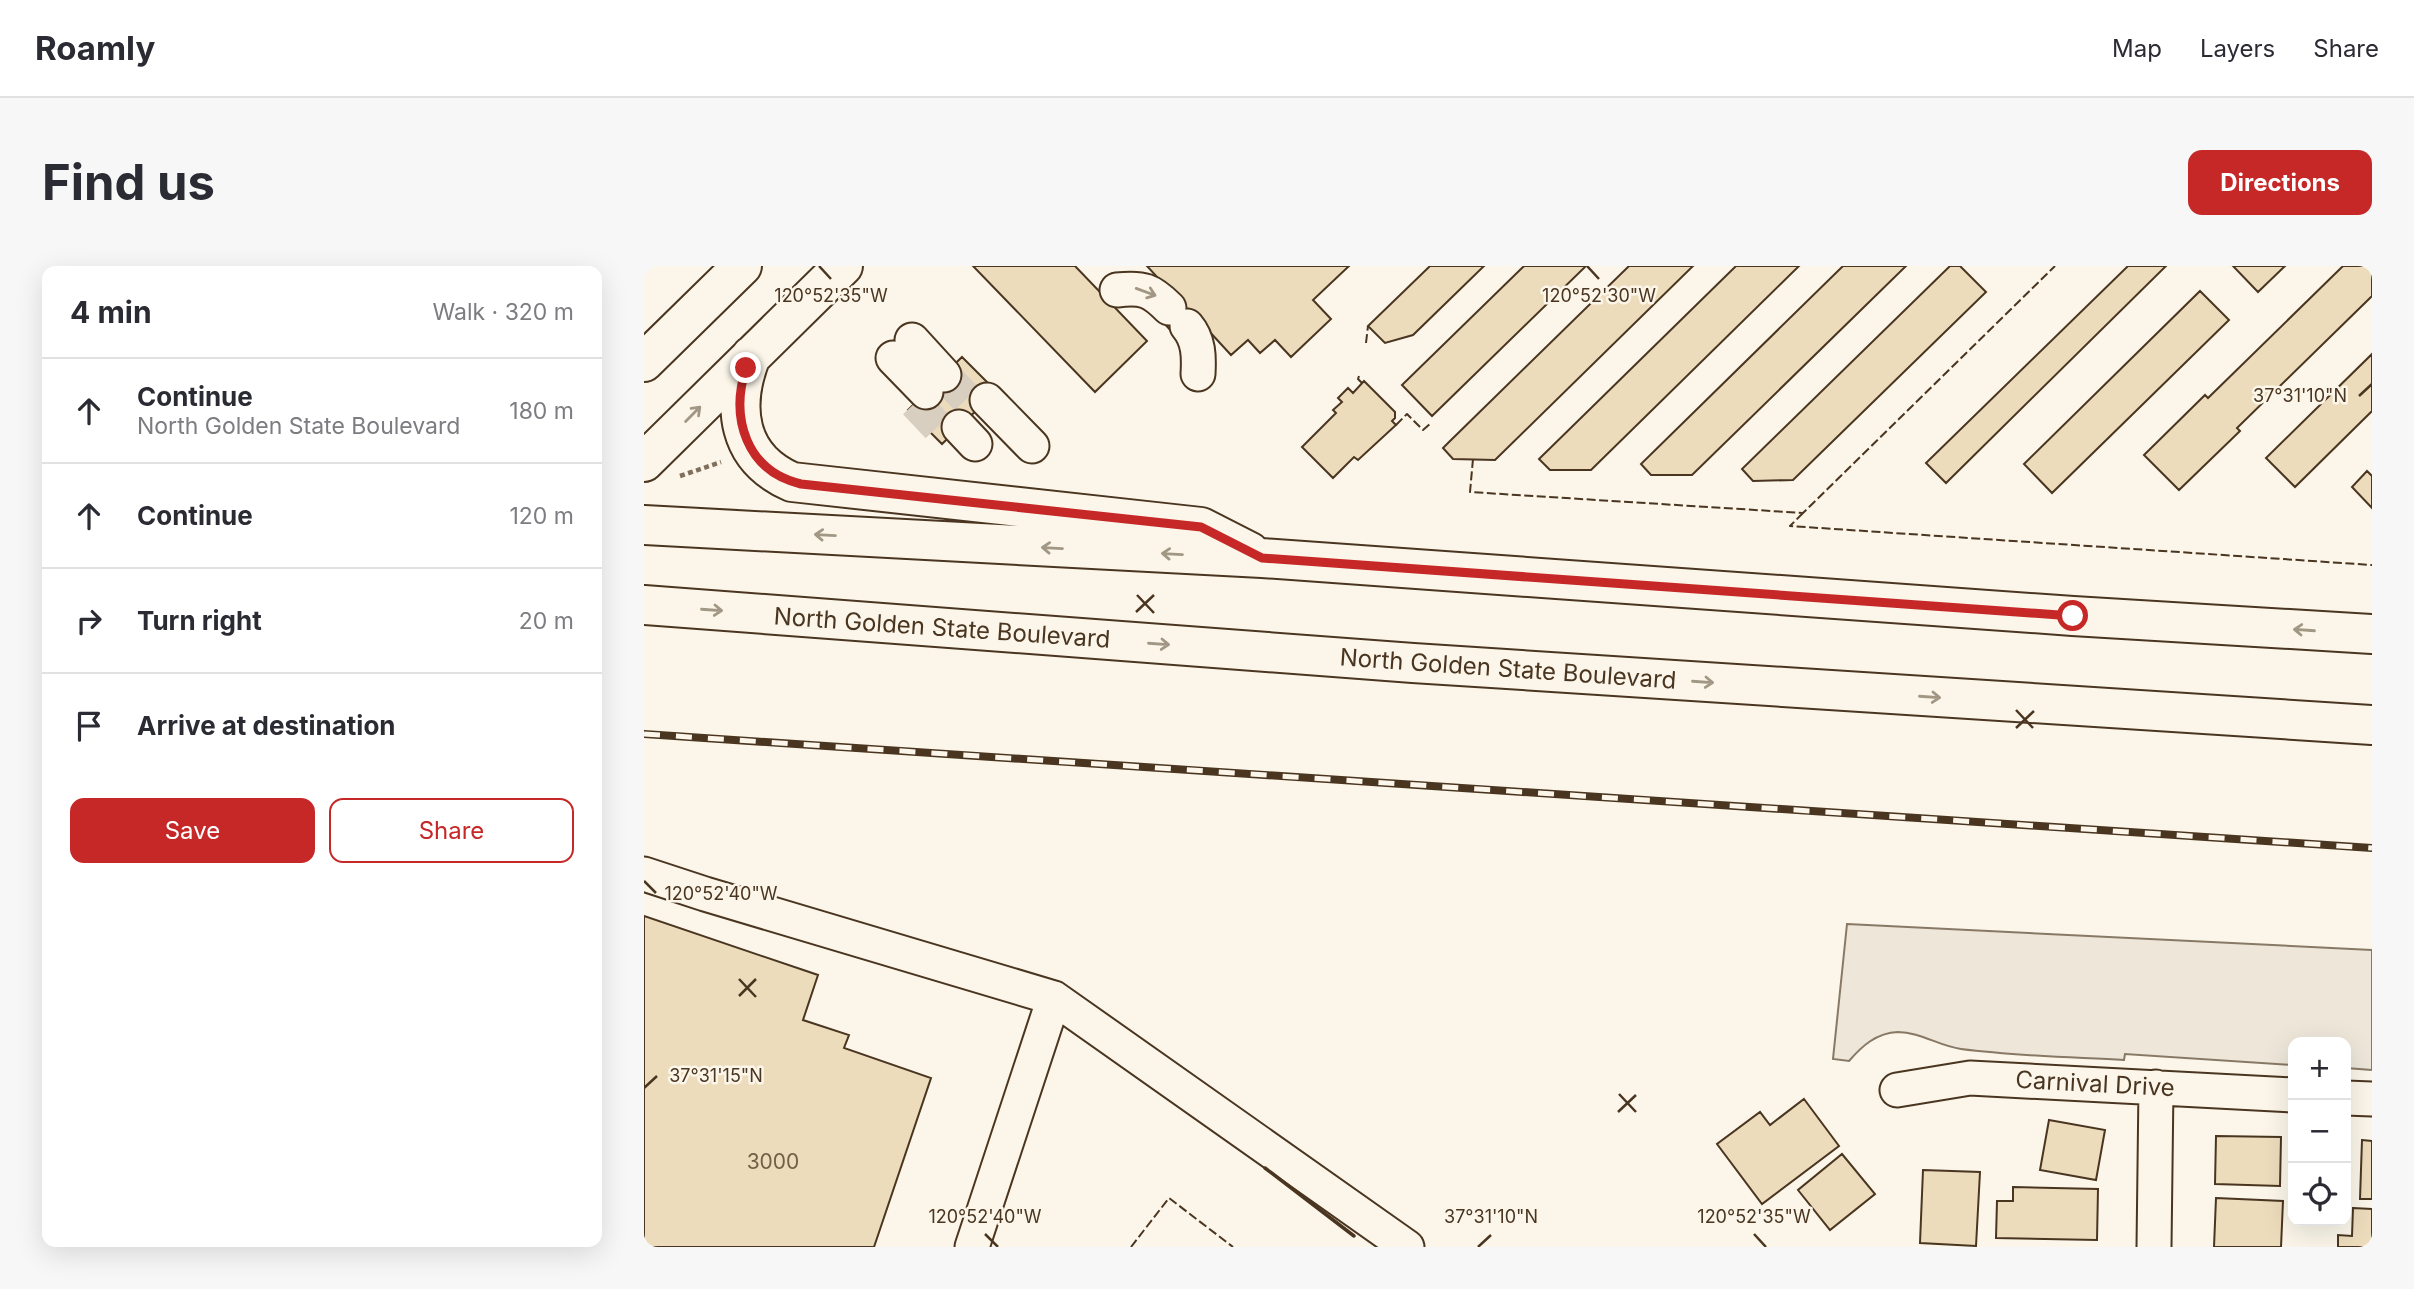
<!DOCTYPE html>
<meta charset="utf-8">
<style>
:root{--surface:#fff;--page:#f7f7f7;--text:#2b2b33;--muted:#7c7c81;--line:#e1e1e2;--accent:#c62828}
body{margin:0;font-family:Inter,sans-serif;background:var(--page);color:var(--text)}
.controls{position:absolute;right:21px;bottom:21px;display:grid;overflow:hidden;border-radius:14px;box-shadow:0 7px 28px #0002}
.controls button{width:63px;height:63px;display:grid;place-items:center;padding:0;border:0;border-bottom:2px solid var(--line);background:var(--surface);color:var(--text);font:35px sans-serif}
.stop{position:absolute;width:21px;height:21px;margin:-16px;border:5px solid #c62828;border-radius:50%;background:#fff}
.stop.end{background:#c62828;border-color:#fff;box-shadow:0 2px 7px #0008}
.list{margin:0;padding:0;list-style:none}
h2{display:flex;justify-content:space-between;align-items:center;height:91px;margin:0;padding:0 28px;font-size:30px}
h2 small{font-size:23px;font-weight:400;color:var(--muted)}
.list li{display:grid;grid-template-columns:46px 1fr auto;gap:21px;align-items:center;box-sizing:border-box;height:105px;padding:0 28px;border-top:2px solid var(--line)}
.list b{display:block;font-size:26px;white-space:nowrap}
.list p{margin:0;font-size:23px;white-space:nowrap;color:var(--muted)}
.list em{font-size:23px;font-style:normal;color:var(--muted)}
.actions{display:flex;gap:14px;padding:21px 28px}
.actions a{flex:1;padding:16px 0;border:2px solid var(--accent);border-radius:14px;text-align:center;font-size:24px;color:var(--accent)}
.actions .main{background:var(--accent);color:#fff}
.icon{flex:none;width:38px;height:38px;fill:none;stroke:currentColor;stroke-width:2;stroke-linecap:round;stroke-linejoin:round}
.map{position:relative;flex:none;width:1728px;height:981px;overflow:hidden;border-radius:14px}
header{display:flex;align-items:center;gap:42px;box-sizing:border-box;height:98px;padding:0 35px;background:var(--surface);border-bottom:2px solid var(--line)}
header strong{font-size:33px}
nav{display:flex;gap:38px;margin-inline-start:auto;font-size:24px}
.intro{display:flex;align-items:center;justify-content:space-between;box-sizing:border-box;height:168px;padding:0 42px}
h1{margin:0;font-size:49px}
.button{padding:18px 32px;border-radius:14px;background:var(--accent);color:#fff;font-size:24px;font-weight:700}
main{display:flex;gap:42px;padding:0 42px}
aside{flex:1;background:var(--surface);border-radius:14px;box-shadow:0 7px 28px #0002}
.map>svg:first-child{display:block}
.green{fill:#ede6d9;stroke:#887966;stroke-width:2}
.building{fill:#ecdcbc;stroke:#4a3520;stroke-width:2}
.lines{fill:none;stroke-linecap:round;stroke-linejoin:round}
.minor-tunnel{stroke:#d8cfc1;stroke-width:33;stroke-dasharray:33 17;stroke-linecap:butt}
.minor-casing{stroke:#4a3520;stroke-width:37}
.major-casing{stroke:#4a3520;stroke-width:42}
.path{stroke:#7f6f5c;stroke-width:4.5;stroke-dasharray:5 3.5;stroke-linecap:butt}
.minor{stroke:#fbf6e9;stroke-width:33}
.major{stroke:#fbf6e9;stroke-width:38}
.rail-casing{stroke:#4a3520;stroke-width:8}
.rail{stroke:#fbf6e9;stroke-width:5;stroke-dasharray:16;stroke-linecap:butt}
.fence{stroke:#4a3520;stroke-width:2;stroke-dasharray:9 3.5;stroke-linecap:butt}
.wall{stroke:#4a3520;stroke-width:3.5}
.oneway{stroke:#a29684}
.route{stroke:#c62828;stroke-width:9}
.ticks{fill:none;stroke:#4a3520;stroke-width:2.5}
.labels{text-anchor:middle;stroke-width:5;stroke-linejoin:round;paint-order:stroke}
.number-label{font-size:21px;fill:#725f47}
.street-label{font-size:24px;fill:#4a3520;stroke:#fbf6e9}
.ticks-label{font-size:18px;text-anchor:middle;fill:#4a3520;stroke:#fbf6e9;stroke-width:5;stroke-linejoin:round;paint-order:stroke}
</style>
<header>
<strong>Roamly</strong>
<nav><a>Map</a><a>Layers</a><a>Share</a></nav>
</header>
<div class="intro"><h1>Find us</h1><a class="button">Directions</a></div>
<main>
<aside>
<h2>4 min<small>Walk · 320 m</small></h2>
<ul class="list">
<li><svg class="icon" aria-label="ahead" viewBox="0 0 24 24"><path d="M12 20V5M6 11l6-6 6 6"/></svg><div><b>Continue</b><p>North Golden State Boulevard</p></div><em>180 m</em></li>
<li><svg class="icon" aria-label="ahead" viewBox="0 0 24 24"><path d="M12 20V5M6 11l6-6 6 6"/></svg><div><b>Continue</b></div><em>120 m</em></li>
<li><svg class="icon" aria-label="right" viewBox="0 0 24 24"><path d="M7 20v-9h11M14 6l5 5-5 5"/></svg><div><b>Turn right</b></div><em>20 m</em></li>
<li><svg class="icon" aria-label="arrive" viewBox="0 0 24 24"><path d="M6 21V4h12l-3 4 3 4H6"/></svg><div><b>Arrive at destination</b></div></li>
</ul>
<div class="actions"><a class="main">Save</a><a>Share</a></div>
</aside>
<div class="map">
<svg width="1728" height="981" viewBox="0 0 1728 981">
<rect width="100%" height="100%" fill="#fbf6e9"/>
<path class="green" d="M1203,658l525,26v120l-26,-2v-26h-53v23l-168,-11 -1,6c-55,-3 -109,-4 -163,-11 -22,-3 -41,-17 -63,-17 -22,1 -36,14 -49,29l-16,-2z"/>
<path class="building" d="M329,0h102l72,75 -52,51z
M503,0h202l-36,34 18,19 -40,38 -16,-17 -15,13 -12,-13 -17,15 -35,-38 -20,19 -17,-18 19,-18z
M786,0h54l-71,69 -28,8 -17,-17z
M880,0h62l-154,150 -30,-31z
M985,0h64l-198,194 -42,-1 -10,-11 5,-5z
M1092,0h63l-208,204h-41l-11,-11z
M1199,0h63l-214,209h-41l-10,-11z
M1306,0h10l26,26 -193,188 -40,1 -11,-12z
M1484,0h38l-220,217 -20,-20z
M1589,0h52l-27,26z
M1699,0h29v30l-135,132 3,3 -61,59 -35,-35 61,-60 3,3z
M1556,25l29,29 -177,173 -28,-29z
M1728,88v57l-77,76 -29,-29z
M318,91l34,34 -54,53 -34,-34z
M720,115l31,31v6l-3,3 4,4 -38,35 -4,-3 -21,21 -31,-31 34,-34 -3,-3 9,-8 -4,-4 10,-10 5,5z
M1723,205l5,5v32l-20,-21z
M0,650l174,59 -15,45 46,15 -5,13 87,30 -57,169h-230z
M1160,833l35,47 -77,58 -45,-60 43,-32 10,13z
M1405,854l56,10 -9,50 -56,-10z
M1572,870l65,1 -1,49 -65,-2z
M1718,874l10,1v58h-12z
M1198,888l33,40 -45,36 -32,-40z
M1279,904l57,2 -4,74 -56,-3z
M1369,921l85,2 -1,51 -101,-2 1,-37h16z
M1572,932l67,3 -2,46h-67z
M1709,942l19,1v38h-34v-12l14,1z"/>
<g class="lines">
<path class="minor-tunnel" d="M300,109l33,35
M271,137l33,35"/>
<defs>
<path id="minor" d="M473,24c26,-3 34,0 52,18
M543,60c12,14 12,31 11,48
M268,74l32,35
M249,92l33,34
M343,134l45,46
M315,161l16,17
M0,608l61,20 349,104 353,249
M1253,824l73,-12 323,17
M1702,832l26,1
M328,981l82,-249
M1510,981l2,-160"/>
<path id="major" d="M107,90c-20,51 -14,102 41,126l409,45 49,25
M0,96l98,-96
M0,196l199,-196
M0,259l618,33 811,58 299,18
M0,339l769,58 959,62"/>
</defs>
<use href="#minor" class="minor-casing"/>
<use href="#major" class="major-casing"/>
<path class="path" d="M36,210l41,-14"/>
<use href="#minor" class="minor"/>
<use href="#major" class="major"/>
<defs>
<path id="rail" d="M0,468l1728,114"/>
</defs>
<use href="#rail" class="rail-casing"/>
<use href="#rail" class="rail"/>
<path class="fence" d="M722,77l2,-17
M715,110l-1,3 4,4
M752,159l11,-11 16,16 7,-6
M829,193l-3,33 333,21 252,-247
M1159,247l-13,13 582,39
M487,981l38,-49 64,49"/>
<path class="wall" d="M621,902l89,68"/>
</g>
<defs><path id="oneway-shaft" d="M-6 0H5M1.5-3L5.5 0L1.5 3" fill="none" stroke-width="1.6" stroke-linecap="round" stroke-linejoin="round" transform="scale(1.75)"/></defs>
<g class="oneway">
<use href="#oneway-shaft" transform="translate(502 26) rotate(20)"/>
<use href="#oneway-shaft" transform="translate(49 148) rotate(-45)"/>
<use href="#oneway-shaft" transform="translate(181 269) rotate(-177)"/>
<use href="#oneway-shaft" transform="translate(408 282) rotate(-177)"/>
<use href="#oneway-shaft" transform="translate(528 288) rotate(-177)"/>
<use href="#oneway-shaft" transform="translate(68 344) rotate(4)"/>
<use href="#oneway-shaft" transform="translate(1660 364) rotate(-176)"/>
<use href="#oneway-shaft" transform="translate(515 378) rotate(4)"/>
<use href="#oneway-shaft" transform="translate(1059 416) rotate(4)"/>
<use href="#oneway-shaft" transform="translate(1286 431) rotate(4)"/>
</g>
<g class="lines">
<path class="route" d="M102,102c-16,50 0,103 55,116l400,43 61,31 811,58"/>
</g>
<path class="ticks" d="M175,0l12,13M943,0l12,13M1715,130l13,-12M493,329l17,18M492,346l18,-17M1372,444l17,18M1372,462l18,-17M0,615l12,12M95,713l17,18M95,730l17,-17M0,822l13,-12M975,828l17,18M974,846l18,-17M341,968l13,13M1110,968l12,13M834,981l13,-12"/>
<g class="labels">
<g class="number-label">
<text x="129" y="903">3000</text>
</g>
<g class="street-label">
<text transform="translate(298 362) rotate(4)" y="8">North Golden State Boulevard</text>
<text transform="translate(864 403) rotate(4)" y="8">North Golden State Boulevard</text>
<text transform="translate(1451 818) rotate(3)" y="8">Carnival Drive</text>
</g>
</g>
<g class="ticks-label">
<text x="955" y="36">120°52'30"W</text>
<text x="187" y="36">120°52'35"W</text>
<text x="1656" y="136">37°31'10"N</text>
<text x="77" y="634">120°52'40"W</text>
<text x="72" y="816">37°31'15"N</text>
<text x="341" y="957">120°52'40"W</text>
<text x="1110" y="957">120°52'35"W</text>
<text x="847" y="957">37°31'10"N</text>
</g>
</svg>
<div class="controls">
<button>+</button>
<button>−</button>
<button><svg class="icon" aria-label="locate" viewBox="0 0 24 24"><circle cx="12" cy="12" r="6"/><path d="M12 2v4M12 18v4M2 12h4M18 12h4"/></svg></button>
</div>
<div class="stop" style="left:1429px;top:350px"></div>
<div class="stop end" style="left:102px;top:102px"></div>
</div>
</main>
